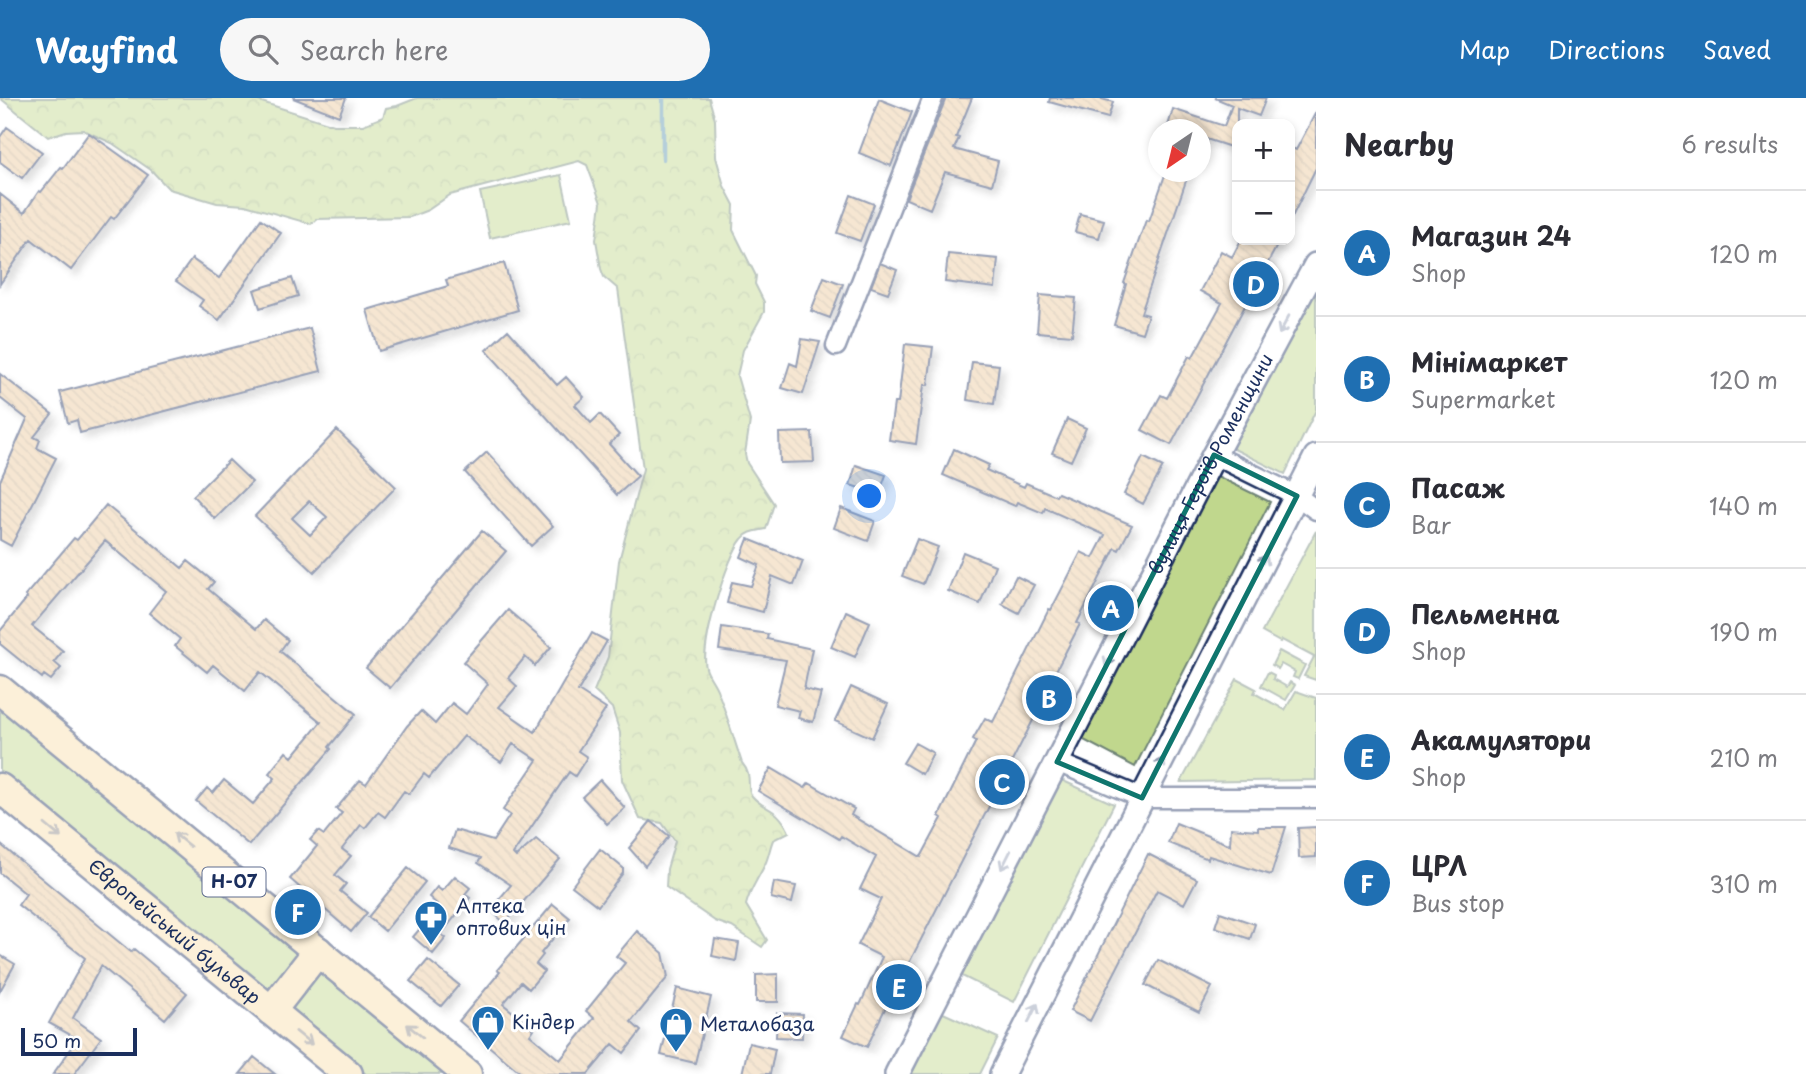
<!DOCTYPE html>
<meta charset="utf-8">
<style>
:root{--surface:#fff;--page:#f7f7f7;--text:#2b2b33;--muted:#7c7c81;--line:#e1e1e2;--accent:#1f6fb2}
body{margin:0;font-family:"Playpen Sans",sans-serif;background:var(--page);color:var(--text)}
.controls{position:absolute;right:21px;top:21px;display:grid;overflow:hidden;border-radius:14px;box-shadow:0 4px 10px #0003}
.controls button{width:63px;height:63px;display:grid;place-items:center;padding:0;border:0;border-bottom:2px solid var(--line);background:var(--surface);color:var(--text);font:35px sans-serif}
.compass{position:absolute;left:1148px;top:21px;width:63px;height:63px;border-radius:50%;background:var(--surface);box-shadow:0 4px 10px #0003;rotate:215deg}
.scale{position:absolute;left:21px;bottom:18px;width:116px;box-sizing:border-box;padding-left:7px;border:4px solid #1b2f5e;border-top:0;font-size:19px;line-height:24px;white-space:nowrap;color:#1b2f5e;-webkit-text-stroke:5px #fff;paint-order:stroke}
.you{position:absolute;left:870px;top:399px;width:24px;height:24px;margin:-18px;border:5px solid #fff;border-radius:50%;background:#1a73e8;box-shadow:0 0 0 10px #1a73e833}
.badge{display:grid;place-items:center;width:46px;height:46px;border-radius:50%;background:var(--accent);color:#fff;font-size:23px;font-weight:700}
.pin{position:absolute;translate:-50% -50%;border:4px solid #fff;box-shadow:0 2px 7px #0006}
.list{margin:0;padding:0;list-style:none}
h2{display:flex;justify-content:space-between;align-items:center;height:91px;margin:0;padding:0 28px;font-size:30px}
h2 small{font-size:23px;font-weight:400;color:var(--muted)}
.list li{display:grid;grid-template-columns:46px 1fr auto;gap:21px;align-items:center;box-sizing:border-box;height:126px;padding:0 28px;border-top:2px solid var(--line)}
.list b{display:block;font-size:26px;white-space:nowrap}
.list p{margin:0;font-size:23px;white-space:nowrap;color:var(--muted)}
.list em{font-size:23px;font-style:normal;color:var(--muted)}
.icon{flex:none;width:38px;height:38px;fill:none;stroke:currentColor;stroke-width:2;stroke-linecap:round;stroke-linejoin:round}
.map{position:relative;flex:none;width:1316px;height:976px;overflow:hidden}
header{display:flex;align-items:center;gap:42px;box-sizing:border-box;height:98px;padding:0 35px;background:var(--accent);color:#fff}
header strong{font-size:33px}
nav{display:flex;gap:38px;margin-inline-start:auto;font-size:24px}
.search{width:490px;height:63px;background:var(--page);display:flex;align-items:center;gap:18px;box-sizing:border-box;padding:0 24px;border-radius:38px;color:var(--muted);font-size:26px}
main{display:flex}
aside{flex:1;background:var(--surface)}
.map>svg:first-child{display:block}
.green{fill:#c0d78d;stroke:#6e8376;stroke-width:2}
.forest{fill:url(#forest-crowns);stroke:#6e8376;stroke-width:2}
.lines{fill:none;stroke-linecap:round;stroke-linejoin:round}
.stream{stroke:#5c94ae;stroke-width:4.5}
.building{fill:url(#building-back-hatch);stroke:#1b2f5e;stroke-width:2;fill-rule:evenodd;filter:url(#shadow)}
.minor-casing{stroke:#1b2f5e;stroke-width:23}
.tertiary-casing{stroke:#1b2f5e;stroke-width:28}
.primary-casing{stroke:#1b2f5e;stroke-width:33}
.minor{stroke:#fff;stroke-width:18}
.tertiary{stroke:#fff;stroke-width:23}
.primary{stroke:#f8deab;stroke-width:28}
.oneway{stroke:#8d97ae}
.oneway2{stroke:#8a8684}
.marked{fill:none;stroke:#0f766e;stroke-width:5;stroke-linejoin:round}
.labels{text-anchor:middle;stroke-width:6;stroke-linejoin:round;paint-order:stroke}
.shield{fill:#fff;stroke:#5f6d8e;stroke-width:2}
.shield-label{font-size:18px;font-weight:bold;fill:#1b2f5e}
.street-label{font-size:19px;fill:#1b2f5e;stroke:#fff}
.poi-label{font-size:19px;fill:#1b2f5e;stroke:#fff;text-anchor:start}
</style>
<header>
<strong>Wayfind</strong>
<div class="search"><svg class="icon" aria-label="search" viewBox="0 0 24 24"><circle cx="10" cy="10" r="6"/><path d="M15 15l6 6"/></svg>Search here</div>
<nav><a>Map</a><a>Directions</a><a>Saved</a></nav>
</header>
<main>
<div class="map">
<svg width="1316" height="976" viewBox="0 0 1316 976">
<defs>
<pattern id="forest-crowns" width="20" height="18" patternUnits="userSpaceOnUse" patternTransform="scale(1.75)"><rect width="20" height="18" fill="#c0d78d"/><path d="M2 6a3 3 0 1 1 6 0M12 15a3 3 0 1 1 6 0" fill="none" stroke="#a4b97c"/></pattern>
<pattern id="building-back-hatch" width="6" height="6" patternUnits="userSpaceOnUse" patternTransform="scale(1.75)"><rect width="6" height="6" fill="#eac89b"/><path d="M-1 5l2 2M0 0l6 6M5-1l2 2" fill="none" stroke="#c8ac88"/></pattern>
<filter id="shadow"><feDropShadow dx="5.5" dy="5.5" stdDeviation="3.5" flood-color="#0004"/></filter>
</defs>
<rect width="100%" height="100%" fill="#fff"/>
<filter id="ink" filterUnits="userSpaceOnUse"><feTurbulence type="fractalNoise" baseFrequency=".0143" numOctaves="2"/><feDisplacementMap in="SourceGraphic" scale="14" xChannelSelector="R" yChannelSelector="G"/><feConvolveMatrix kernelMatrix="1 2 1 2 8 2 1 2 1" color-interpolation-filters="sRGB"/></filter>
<g filter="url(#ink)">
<path class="green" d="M561,77l10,45 -81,18 -10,-46z
M1316,181v131l-31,64 -53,-26z
M1215,377l55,27 -135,265 -53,-28z
M1316,433v149l-12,-4 10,-19 -32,-17 -2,2 -18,-10z
M1279,553l26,14 -7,14 -5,-2 2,-5 -14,-8 -3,5 -6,-4z
M1268,574l6,3 -1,4 14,8 3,-5 5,3 -9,15 -25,-14z
M1237,581l19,10 -2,4 31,17 11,-19 20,7v82l-135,2z
M0,610l298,245 -32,39 -266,-218z
M1059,681l55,25 -100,198 -52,-26z
M319,874l124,102h-77l-78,-65z
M941,914l57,26 -18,36h-70z"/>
<path class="forest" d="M0,0h249l85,27h29l20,-8 3,-9 11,-2 20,-8h292l6,22 1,37 8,29 10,19 -1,25 23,46 -1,8 9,18v10l-21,38 -6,26 13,45 -5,33 2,9 27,41 -8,25c-9,2 -18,2 -24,10 -15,17 -42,106 -36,129 2,8 9,15 12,24 9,23 16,48 24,71 12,14 3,24 10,33 14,16 25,10 37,36l-16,8c-3,7 -4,15 -7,22 -7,16 -16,26 -20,43l21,35 -5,7 -30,-20 -17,-6 -49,-34 1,-18 8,-28 -13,-18 -22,-4 -18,-39 -2,-47 -8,-25 -18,-17 14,-34 11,-96 24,-92 -25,-180 -14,-12 -3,-8 -5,-29 5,-37 -14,-38 -8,-4 -129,34 -22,15 -18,7 -93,2 -6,5 -66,-19 -28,-2 -48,-14 -18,-19 -39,-27 -29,-13 -17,1 -18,6z"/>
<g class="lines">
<path class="stream" d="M663,61v-61"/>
</g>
<path class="building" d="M293,0h53l-7,18z
M946,0h26l-16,39 3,1 -5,11 44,12 -6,24 -47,-13 -15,37 -24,-10z
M1050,0h48l15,4 -5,16 -59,-16z
M1215,0h51l-7,18 -22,-8v41l-37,-12v-7h-22l-10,-4 5,-17 51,17 8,-21z
M879,1l33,13 -21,54 -32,-13z
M1316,14v56l-26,53v-74l6,3z
M7,29l35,25 -20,26 -22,-16v-25z
M89,35l59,42 -34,44 -3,-2 -40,53 -40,-31 -31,45v-90l24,19 15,-22 2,1 20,-25 2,1z
M1166,74h23l-48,141 7,2 -6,18 -28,-8 12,-41 -2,-1 22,-63 3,1z
M851,97l23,9 -14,37 -23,-8z
M1080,116l24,6 -5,18 -24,-6z
M261,121l20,14 -62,87 -20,-14 4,-6 -27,-19 16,-22 27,19z
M1241,142h39l-109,205 -29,-15 19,-35 6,3 22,-42 3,2 30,-55 -22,-12 21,-40 11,6z
M948,156l50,5 -3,29 -50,-6z
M504,165l14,47 -139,41 -12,-41 81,-24 -2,-6z
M880,165l17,7 -9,23 -17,-6z
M824,179l19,7 -13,34 -19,-7z
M292,180l6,18 -38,12 -6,-18z
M1040,197l36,3 -4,37 -35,-3z
M310,230l11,43 -241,62 -3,-13 -9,3 -8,-31z
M508,232l49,55 9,-8 18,20 -9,8 16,18 9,-9 19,21 -10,9 29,32 -21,19 -131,-145z
M802,241l18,3 -17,52 -21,-6 8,-25 7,3z
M905,246l28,3 -5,38h-4l-8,59 -27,-4 5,-37h4z
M972,264l27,3 -5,39 -27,-4z
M0,276l52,40 -18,23 6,3 -3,8 19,10 -45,88 -11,-6v-59l27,-62 -27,-21z
M1067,321l19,9 -15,33 -19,-8z
M337,332l59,57 -82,85 -59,-56zM309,403l18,16 -17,18 -18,-17z
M812,334l2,30 -34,1 -1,-30z
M954,351l35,16 -3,5 38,17 2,-4 30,13 2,-3 74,32 -13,25 -4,-2 -38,75 3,1 -32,62 2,1 -144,282 -2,-1 -37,79 -24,-11 15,-32 2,1 22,-48 -24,-12 23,-46 -21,-10 16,-32 -35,-21 -2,3 -81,-48 13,-23 34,20 4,-5 45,26 -3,6 70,42 21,-39 -3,-2 37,-75 -3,-2 12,-21 8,4 56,-113 2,1 30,-58 12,6 12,-23 -60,-27 -2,5 -26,-11 -2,4 -72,-31z
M487,354l66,74 -22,20 -66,-74z
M1143,359l20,10 -20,37 -19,-10z
M229,362l23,22 -37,37 -22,-23z
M856,367l30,10 -7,19 -29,-9z
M106,407l76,63 6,-7 26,21 -6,7 48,40 8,-9 24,20 -8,11 76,63 -27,33 2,2 -82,96 -53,-44 11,-13 6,5 11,-13 29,24 22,-26 -6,-5 17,-21 6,5 29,-35 -61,-50 -15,19 -32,-26 -6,7 -32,-26 5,-7 -31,-26 17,-22 -61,-50 -73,85 31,25 -9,11 7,6 -10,12 -7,-5 -2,3 -42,-34v-13l27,-33 -2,-2 49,-58 3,2z
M841,410l34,13 -7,20 -34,-13z
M482,433l24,20 -116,137 -24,-20z
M748,441l55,22 -9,24 -22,-9 -9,36 -36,-9 5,-21 19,4 8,-21 -18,-8z
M917,441l21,8 -15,37 -21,-8z
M963,454l32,13 -15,39 -32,-13z
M1016,478l18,9 -15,28 -17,-9z
M508,512l43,37 -16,19 -10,-9 -17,21 9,8 -18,21 36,25 57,-99 15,8 -29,50 28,18 -28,42 9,6 -12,19 -6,-4 -56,82 3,3 20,-18 24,20 -55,64 -15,-13 21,-25 -33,-22 3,-5 -32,-10 6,-18 38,11 17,-26 -7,-5 34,-50 -24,-16 -12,18 -37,-26 -35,42 -5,-4 -15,20 -5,-3 -19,26 -7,-5 -13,16 -4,-3 -19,24 9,7 -16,19 11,9 -6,7 27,22 -16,19 -61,-53 27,-33 -7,-6 8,-9 6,4 18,-22 -6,-4 24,-29 6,4 41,-58 14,-15 14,13 17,-21 14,11 22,-30 -25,-22z
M846,513l24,11 -15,35 -24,-10z
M722,529l46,7 -1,5 45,10 -8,40 17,4 -8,29 -15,-4 2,-7 -25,-6 11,-45 -67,-10z
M851,589l37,17 -16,34 -37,-17z
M915,645l18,10 -11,21 -19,-11z
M600,682l25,28 -18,16 -25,-27z
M651,723l18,15 -24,30 -16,-18z
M1176,725l54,22 1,-17 27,2v-3h28l-15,48 -62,-19 -1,3 -40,-16z
M1316,729v30l-17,1 -1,-30z
M0,746l131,108 3,-3 53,44 -22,26 -64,-53 -28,52 28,20 -27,36h-21l25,-35 -29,-16 36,-65 -67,-53 8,-11 -26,-21z
M600,751l23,19v5l-25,33 -26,-20z
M1148,756l49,25 -13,25 -27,-14 -67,131 -20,-10z
M408,770l17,14 -40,49 -17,-14z
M455,778l15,12 -5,6 5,4 -29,36 5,4 -13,16 -20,-17 26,-31 -10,-9 8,-10 5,4z
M774,784l22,4 -4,17 -21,-5z
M553,806l17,14 -29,35 2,2 -7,9 8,7 -15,18 -8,-7 -18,22 31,25 -4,6 30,25 34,-42 -8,-7 39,-48 -9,-7 21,-25 26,22 5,24 -37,45 10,9 -17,22 -11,-9 -25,30h-66l-63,-53 41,-49 -3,-2z
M1220,814l35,12 -5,15 -35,-12z
M715,841l24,4 -3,18 -24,-5z
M0,857l15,9 -15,27z
M428,862l31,25 -18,21 -31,-25z
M1158,862l54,27 -13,25 -54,-27z
M778,876v28h-22v-27z
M677,890l34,9 -16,66 -34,-8z
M777,915l26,1 -1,24 -26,-1z
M749,945l26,6 -5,25h-28z
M254,959l21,17h-35z"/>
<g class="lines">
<defs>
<path id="minor" d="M836,248l97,-248
M1214,357l83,41 19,14
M1057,664l85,36h174"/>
<g id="tertiary">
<path id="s1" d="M897,976l317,-619 102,-190"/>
<path d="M1002,976l314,-617"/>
</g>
<g id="primary">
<path d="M0,592l467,384"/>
<path id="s2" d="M0,690l348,286"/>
<path d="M271,913l47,-60"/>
</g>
</defs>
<use href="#minor" class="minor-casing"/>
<use href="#tertiary" class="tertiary-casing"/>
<use href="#primary" class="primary-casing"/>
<use href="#minor" class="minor"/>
<use href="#tertiary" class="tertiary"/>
<use href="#primary" class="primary"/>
</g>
<defs><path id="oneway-shaft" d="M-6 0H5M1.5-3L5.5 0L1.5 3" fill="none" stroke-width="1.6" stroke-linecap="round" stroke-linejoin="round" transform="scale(1.75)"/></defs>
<g class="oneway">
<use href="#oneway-shaft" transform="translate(1284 227) rotate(118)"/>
<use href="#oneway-shaft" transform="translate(1262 466) rotate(-63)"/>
<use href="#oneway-shaft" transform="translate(1110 559) rotate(117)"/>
<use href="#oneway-shaft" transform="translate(1159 669) rotate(-63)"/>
<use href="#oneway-shaft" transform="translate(1006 762) rotate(117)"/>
<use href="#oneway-shaft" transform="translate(1033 915) rotate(-63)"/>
</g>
<g class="oneway2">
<use href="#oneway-shaft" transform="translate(53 733) rotate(40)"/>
<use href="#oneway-shaft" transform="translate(182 742) rotate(-141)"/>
<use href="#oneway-shaft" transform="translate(415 933) rotate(-141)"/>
<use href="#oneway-shaft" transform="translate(304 940) rotate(39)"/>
</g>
</g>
<path d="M0 0H1316V976H0ZM1214,357l83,41 -155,302 -85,-36z" fill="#fff" fill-opacity=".55" fill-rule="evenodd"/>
<path class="marked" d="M1214,357l83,41 -155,302 -85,-36z"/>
<defs>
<symbol id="pharmacy-pin" viewBox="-11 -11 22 30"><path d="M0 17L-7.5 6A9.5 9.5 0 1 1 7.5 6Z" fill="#1f6fb2" stroke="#fff"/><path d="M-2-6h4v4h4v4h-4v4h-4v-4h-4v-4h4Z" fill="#fff"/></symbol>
<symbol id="shop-pin" viewBox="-11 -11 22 30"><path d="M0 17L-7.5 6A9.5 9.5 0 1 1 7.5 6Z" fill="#1f6fb2" stroke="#fff"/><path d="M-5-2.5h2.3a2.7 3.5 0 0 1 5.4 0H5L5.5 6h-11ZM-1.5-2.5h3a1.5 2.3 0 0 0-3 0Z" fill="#fff"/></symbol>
</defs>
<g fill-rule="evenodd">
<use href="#pharmacy-pin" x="412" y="800" width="38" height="52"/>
<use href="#shop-pin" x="469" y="905" width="38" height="52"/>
<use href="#shop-pin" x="657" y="907" width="38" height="52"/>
</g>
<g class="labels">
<rect class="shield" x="202.5" y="769.5" width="63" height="29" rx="5"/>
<g class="shield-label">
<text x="234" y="790">Н-07</text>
</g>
<g class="street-label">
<text dy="7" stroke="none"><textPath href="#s1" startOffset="686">вулиця Героїв Роменщини</textPath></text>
<text dy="7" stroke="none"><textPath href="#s2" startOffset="226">Європейський бульвар</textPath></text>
</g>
<g class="poi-label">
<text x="456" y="815">Аптека<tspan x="456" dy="22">оптових цін</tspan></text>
<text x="512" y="931">Кіндер</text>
<text x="700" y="933">Металобаза</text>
</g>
</g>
</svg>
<div class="controls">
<button>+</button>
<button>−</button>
</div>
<svg class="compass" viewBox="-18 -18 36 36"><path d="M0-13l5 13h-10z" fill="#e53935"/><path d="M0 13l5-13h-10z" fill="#7c7c81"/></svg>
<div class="scale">50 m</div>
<div class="you"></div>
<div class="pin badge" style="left:1111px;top:510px">A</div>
<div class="pin badge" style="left:1049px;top:600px">B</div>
<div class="pin badge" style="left:1002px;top:684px">C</div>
<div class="pin badge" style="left:1256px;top:186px">D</div>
<div class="pin badge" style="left:899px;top:889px">E</div>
<div class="pin badge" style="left:298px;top:814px">F</div>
</div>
<aside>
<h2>Nearby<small>6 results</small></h2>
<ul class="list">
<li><span class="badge">A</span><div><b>Магазин 24</b><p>Shop</p></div><em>120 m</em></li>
<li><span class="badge">B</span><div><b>Мінімаркет</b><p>Supermarket</p></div><em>120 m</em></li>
<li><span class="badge">C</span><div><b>Пасаж</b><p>Bar</p></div><em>140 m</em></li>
<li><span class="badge">D</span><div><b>Пельменна</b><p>Shop</p></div><em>190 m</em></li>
<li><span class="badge">E</span><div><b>Акамулятори</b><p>Shop</p></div><em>210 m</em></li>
<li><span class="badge">F</span><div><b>ЦРЛ</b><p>Bus stop</p></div><em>310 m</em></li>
</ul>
</aside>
</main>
